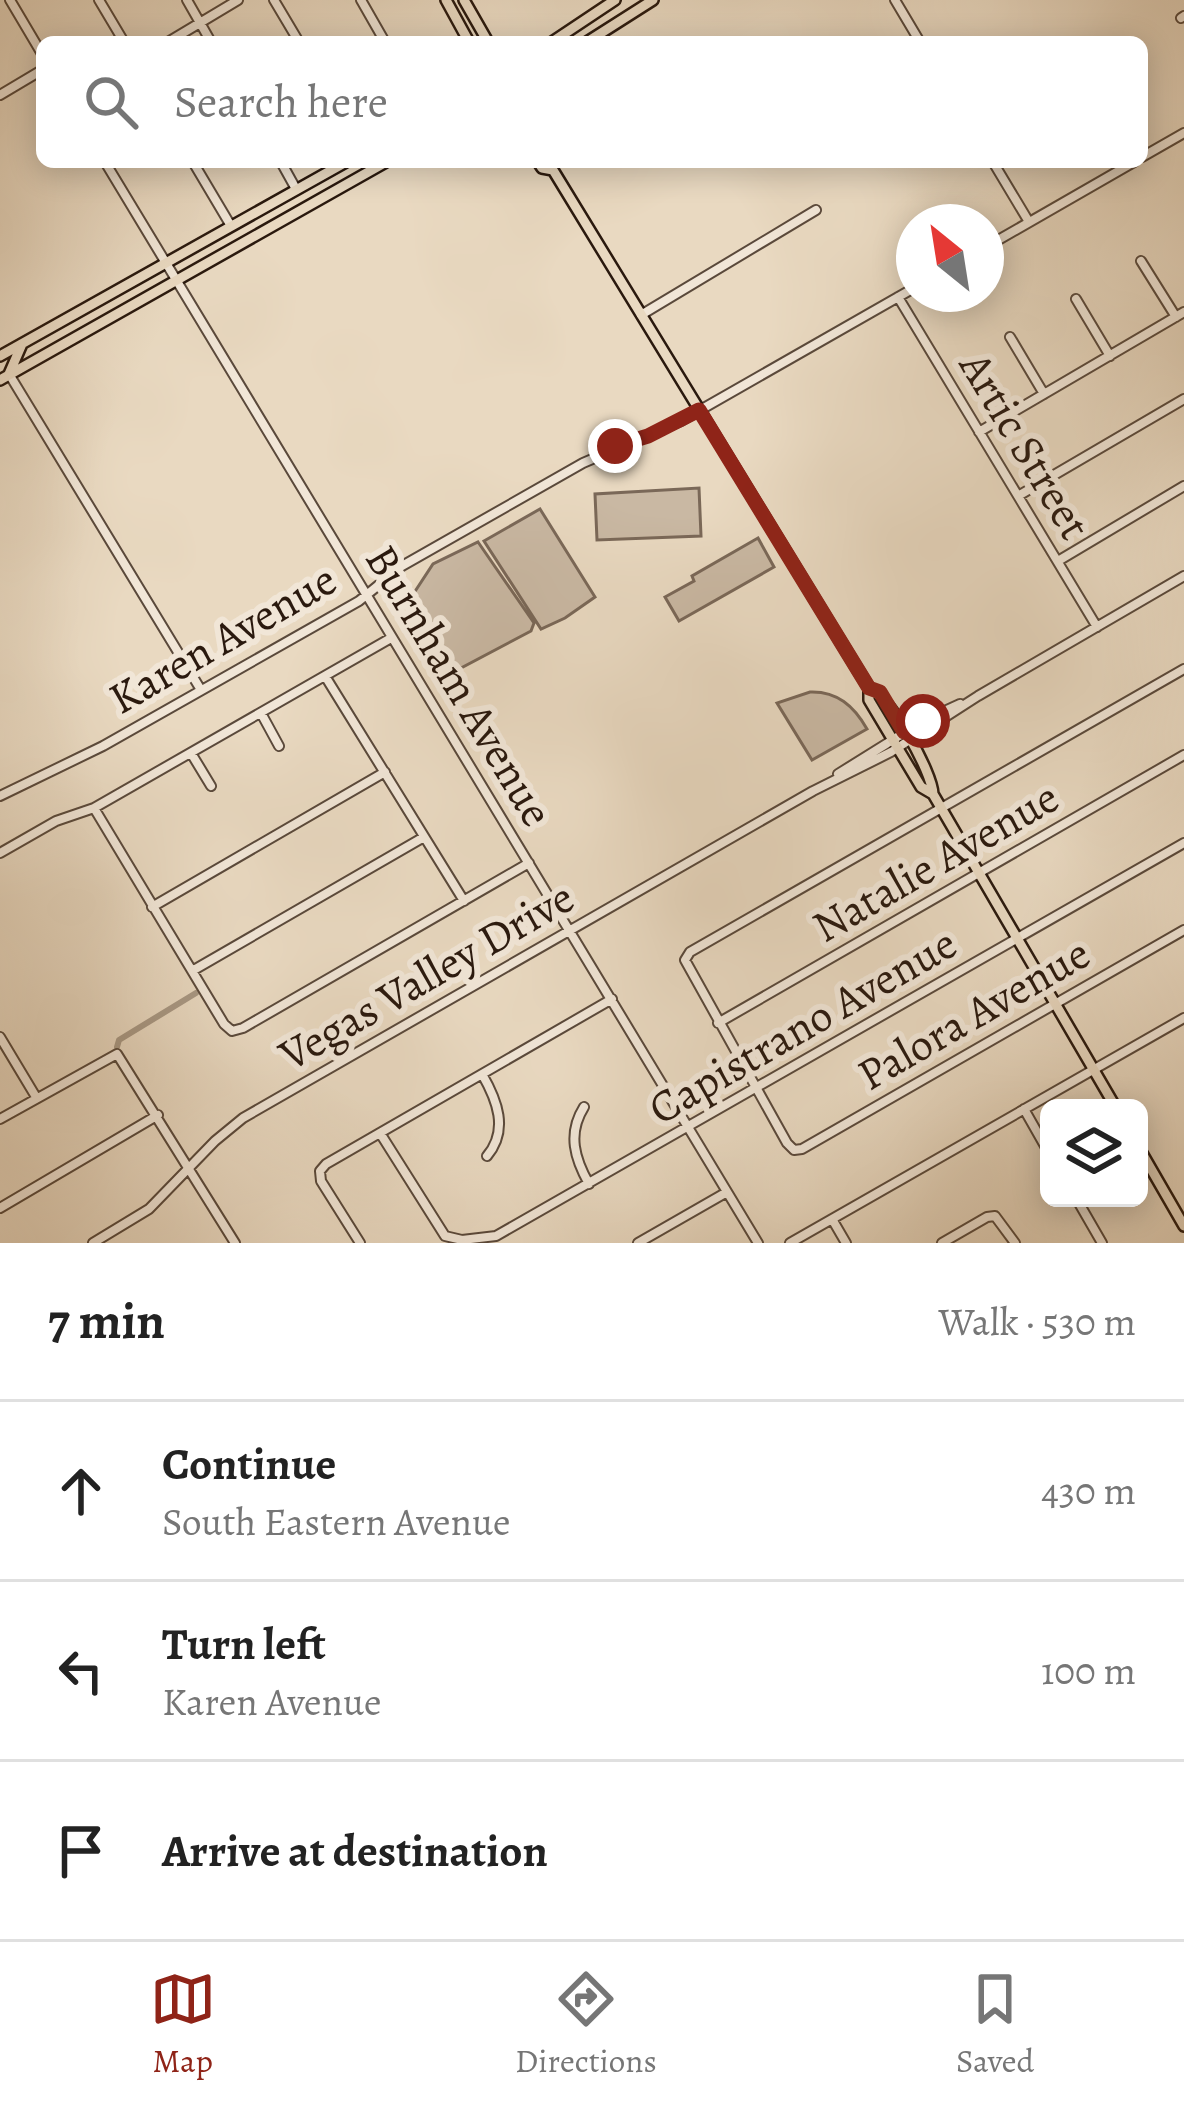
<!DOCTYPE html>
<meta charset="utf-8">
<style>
:root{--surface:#fff;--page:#f2f2f2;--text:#222;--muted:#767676;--line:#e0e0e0;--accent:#8f2418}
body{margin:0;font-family:Alegreya,serif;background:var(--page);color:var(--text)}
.controls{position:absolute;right:36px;bottom:36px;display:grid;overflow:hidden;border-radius:18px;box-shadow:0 6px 30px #0003}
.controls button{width:108px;height:108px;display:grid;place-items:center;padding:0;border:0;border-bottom:3px solid var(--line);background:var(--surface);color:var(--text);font:60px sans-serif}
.compass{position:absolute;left:896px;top:204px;width:108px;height:108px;border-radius:50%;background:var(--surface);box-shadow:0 6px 30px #0003;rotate:330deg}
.stop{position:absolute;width:36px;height:36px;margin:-27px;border:9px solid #8f2418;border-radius:50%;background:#fff}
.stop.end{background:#8f2418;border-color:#fff;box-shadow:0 3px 12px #0008}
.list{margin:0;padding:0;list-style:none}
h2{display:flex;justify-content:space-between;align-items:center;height:156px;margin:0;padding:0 48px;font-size:51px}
h2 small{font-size:39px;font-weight:400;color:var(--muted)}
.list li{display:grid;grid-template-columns:78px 1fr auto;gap:36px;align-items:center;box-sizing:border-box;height:180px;padding:0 48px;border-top:3px solid var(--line)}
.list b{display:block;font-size:45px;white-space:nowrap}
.list p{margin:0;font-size:39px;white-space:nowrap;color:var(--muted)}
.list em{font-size:39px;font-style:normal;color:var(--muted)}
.icon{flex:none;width:66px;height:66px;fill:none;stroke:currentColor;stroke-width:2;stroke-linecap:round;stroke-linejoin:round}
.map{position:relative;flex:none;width:1184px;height:1243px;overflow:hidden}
.search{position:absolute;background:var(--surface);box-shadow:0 6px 30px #0003;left:36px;right:36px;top:36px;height:132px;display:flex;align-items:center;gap:30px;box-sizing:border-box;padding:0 42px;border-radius:18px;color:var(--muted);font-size:45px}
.sheet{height:696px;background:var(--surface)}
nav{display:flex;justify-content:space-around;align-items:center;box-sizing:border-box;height:168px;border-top:3px solid var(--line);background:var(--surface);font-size:33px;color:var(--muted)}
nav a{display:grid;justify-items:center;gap:6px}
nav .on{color:var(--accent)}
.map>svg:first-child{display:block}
.green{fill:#c9b8a3;stroke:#7a6858;stroke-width:3}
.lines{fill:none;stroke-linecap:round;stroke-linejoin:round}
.canal{stroke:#a89884;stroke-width:6}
.minor-casing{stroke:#5a493b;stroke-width:12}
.major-casing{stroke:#2a190e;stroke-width:14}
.minor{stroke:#f1e6d7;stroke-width:8}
.major{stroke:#e9d9c1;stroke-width:9}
.route{stroke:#8f2418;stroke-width:15}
.labels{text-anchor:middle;stroke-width:12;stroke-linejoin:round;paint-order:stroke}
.street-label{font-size:45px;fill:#2a190e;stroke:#f1e6d7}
</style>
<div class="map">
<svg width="1184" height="1243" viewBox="0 0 1184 1243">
<rect width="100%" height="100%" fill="#e9d9c1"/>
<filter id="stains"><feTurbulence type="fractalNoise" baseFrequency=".00167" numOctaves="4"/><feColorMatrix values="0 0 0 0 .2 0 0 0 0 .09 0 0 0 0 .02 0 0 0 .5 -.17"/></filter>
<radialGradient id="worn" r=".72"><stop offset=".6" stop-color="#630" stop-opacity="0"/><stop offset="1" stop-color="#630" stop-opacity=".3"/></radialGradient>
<path class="green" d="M699,488l2,48 -104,4 -2,-46z
M540,509l55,88 -30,21 -24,11 -57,-88z
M758,538l16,29 -95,54 -14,-24 29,-16 -2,-5z
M478,542l56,81 -3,8 -89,47 -26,-37 -6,-42 23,-35z
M810,692c27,-1 44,14 57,37l-55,31 -35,-57z"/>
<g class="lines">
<path class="canal" d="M117,1047l2,-7 77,-47"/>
<defs>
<path id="minor" d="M10,0l32,54
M99,0l25,42
M187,0l24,42
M274,0l25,42
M361,0l24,42
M895,0l25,42
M1181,18l3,-2
M168,42l70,-42
M0,95l42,-25
M1142,157l42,-24
M105,162l653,1081
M193,162l38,64
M281,162l15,27
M993,162l36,60
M986,247l148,-85
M1141,261l35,56
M898,297l199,330
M1076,299l34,57
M641,315l175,-105
M1010,337l34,57
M9,374l192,316
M979,432l205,-120
M1018,496l166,-97
M1058,561l126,-75
M1184,669l-494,283 -5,8 102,183 7,7 8,-1 382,-219
M325,676l139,225
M261,713l18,33
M191,753l20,33
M838,774l85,-53 37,-17
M0,796l103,-50 256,-145 43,-35 181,-103 98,-42 233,-133
M94,808l130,216 8,7 11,-3 286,-165
M0,853l56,-32 38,-13 297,-170
M152,907l233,-135
M192,971l232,-134
M718,1023l466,-268
M0,1037l36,60
M482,1074c15,26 27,56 5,82
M584,1107c-17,27 -9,52 5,77
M1024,1109l25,44
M0,1119l117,-65 118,189
M380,1133l65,103 17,4 34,-4 688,-393
M1076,1198l26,45
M0,1208l158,-93
M832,1219l14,24
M93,1243l56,-34 66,-68 28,-23 570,-327 78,-39 87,-56 206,-120
M360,1243l-39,-62 -1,-10 6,-7 286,-165
M638,1243l89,-51
M790,1243l394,-225
M942,1243l45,-26 8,-1 20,27"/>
<path id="major" d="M446,0l23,42
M464,0l24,42
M552,42l63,-42
M587,42l66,-42
M538,162l4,6 11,2 316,518v12l52,87 12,7
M0,356l346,-194
M9,374l13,-30
M0,380l386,-218
M869,688c21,9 63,83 64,106l183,314
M1139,1148l45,78"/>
</defs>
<use href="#minor" class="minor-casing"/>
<use href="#major" class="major-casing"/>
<use href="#minor" class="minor"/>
<use href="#major" class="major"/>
</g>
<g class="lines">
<path class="route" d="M615,446l33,-10 51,-26 170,278 11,4 24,40 19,-11"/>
</g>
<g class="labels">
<g class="street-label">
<text transform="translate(1026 445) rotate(59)" y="16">Artic Street</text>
<text transform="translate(222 638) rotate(-30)" y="16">Karen Avenue</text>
<text transform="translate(460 685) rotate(59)" y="16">Burnham Avenue</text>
<text transform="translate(935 861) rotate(-30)" y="16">Natalie Avenue</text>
<text transform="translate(426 975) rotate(-30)" y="16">Vegas Valley Drive</text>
<text transform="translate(973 1013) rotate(-30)" y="16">Palora Avenue</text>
<text transform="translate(802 1025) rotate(-30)" y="16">Capistrano Avenue</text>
</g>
</g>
<rect width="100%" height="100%" filter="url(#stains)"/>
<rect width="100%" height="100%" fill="url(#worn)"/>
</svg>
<div class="controls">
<button><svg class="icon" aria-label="layers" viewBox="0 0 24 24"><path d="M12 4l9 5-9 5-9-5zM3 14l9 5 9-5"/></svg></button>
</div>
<svg class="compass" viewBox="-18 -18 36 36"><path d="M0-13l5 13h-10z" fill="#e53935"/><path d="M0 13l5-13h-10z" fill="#767676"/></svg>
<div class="stop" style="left:923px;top:721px"></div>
<div class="stop end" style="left:615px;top:446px"></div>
<div class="search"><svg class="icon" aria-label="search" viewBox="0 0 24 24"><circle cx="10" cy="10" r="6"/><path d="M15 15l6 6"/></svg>Search here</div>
</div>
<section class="sheet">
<h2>7 min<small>Walk · 530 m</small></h2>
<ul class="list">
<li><svg class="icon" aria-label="ahead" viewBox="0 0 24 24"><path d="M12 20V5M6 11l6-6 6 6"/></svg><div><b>Continue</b><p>South Eastern Avenue</p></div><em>430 m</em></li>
<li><svg class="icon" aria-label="left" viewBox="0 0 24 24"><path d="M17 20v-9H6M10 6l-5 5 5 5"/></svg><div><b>Turn left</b><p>Karen Avenue</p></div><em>100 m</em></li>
<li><svg class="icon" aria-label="arrive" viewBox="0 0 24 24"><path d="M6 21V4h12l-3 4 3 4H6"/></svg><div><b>Arrive at destination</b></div></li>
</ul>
</section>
<nav>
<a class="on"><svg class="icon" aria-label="map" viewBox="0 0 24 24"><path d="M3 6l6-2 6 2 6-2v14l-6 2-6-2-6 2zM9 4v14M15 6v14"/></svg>Map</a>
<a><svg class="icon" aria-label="directions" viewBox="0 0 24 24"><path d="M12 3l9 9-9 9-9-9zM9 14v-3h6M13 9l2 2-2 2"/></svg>Directions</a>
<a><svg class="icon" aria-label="saved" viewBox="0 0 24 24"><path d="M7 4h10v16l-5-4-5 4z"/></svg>Saved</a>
</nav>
